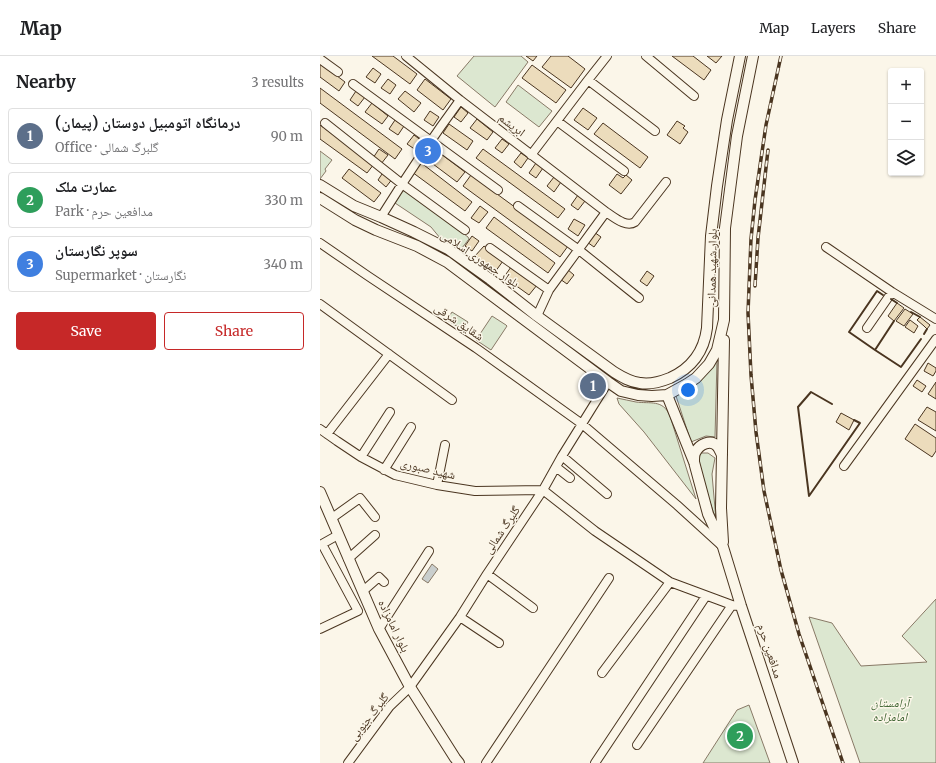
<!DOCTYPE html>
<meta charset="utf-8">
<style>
:root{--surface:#fff;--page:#f2f2f2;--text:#202124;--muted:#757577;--line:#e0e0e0;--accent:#c62828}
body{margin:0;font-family:Merriweather,"Noto Naskh Arabic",serif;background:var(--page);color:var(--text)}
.controls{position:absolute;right:12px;top:12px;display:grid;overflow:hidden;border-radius:4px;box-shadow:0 1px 3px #0004}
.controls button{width:36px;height:36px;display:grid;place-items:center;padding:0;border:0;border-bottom:1px solid var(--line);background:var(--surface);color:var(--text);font:20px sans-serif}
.you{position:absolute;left:368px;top:334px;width:14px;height:14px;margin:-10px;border:3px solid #fff;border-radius:50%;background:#1a73e8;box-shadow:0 0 0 6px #1a73e833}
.badge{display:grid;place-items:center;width:26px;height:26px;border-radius:50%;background:var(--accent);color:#fff;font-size:13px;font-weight:700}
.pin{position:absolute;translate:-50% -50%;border:2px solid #fff;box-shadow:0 1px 4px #0006}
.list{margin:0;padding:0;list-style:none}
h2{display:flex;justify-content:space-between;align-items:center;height:52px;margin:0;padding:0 16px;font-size:17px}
h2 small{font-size:13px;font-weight:400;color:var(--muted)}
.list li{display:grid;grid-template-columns:26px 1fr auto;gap:12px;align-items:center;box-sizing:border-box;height:56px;margin:0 8px 8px;padding:0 8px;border:1px solid var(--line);border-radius:4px}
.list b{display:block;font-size:15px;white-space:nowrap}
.list p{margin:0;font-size:13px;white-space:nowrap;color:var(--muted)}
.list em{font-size:13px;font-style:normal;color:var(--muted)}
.actions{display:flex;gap:8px;padding:12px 16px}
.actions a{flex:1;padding:9px 0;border:1px solid var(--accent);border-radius:4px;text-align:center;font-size:14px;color:var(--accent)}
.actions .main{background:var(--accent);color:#fff}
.icon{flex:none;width:22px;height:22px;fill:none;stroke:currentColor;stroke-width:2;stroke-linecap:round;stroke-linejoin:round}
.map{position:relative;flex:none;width:616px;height:707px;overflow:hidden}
header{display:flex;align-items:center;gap:24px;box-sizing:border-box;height:56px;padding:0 20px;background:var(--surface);border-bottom:1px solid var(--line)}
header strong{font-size:19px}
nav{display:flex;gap:22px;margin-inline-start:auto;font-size:14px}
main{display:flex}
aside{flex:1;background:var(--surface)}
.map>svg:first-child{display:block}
.green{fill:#dce7d0;stroke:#887966}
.water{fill:#c9cecd;stroke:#887966}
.building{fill:#ecdcbc;stroke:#4a3520}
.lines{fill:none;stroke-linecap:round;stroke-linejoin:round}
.minor-casing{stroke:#4a3520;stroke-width:10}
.major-casing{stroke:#4a3520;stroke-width:12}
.minor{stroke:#fbf6e9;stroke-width:8}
.major{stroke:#fbf6e9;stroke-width:10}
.rail-casing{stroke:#4a3520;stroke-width:3.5}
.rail{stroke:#fbf6e9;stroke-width:2;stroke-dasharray:6;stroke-linecap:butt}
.wall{stroke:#4a3520;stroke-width:2}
.labels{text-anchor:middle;stroke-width:3;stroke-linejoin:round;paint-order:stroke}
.street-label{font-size:12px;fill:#4a3520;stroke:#fbf6e9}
.park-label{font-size:12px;font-style:italic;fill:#436837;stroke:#fbf6e9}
</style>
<header>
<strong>Map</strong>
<nav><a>Map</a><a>Layers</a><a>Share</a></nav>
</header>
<main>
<aside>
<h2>Nearby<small>3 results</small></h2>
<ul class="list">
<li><span class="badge" style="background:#5c6f8a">1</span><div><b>درمانگاه اتومبیل دوستان (پیمان)</b><p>Office · گلبرگ شمالی</p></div><em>90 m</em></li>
<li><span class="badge" style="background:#2e9e5b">2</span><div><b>عمارت ملک</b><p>Park · مدافعین حرم</p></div><em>330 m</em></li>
<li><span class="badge" style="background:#3f7fe0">3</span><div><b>سوپر نگارستان</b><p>Supermarket · نگارستان</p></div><em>340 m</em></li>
</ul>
<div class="actions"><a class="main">Save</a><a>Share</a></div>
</aside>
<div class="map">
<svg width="616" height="707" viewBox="0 0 616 707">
<rect width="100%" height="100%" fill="#fbf6e9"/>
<path class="green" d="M154,0h47l7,6 -33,45 -38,-31z
M198,29l34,26 -13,16 -33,-25z
M0,95l12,9 -7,9 1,2 -6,8z
M84,133l64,48 1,2 -11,14 -13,-9 -14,-17 -36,-24z
M132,256l16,10 -5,8 -16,-10z
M172,260l14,9 1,1 -16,24 -15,-10z
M397,304l-2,77 -9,-1 -15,6 -15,-46 26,-17z
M297,342c6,1 13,3 19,4 14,2 27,-3 34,14l26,83 -52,-67 -25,-28z
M380,397h8l7,5 -3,16 4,46 -13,-39 -4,-17z
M616,543v164h-76l-51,-146 23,6 29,43 66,-4 -25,-26z
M429,649l21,58h-67l34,-53z"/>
<path class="water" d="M112,508l6,5 -10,14 -6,-4z"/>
<path class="building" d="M52,0h21l24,18 -7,10z
M206,0h11l-4,5z
M231,0h17l17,13 -14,19 -29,-21z
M352,0h21l18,14 -7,10z
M387,0h15l-6,7z
M0,7l25,19 -6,9 -19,-14z
M212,9l34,25 -10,13 -34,-25z
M53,12l8,6 -6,9 -9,-6z
M68,23l8,6 -6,9 -9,-6z
M105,23l26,20 -8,11 -26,-20z
M0,32l82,61 -7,10 -75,-56z
M36,35l9,6 -7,9 -8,-6z
M85,35l16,12 -7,9 -16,-13z
M52,47l16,13 -6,8 -17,-12z
M141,51l7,6 -7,9 -7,-5z
M263,52l14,10 -9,12 -14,-10z
M110,55l9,6 -6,9 -9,-6z
M157,63l16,13 -6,8 -17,-12z
M75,64l9,6 -6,9 -9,-6z
M357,65l8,5 -2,2 5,4 -8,12 -13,-9z
M283,67l45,34 -8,11 -46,-34z
M129,68l24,17 -6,9 -24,-17z
M0,69l54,39 -7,9 -47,-34z
M94,79l8,6 -6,9 -9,-6z
M182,83l7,5 -7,9 -7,-5z
M113,92l32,24 -8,10 -32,-24z
M59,93l9,6 -7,9 -8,-6z
M163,93l82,60 -7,9 -82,-60z
M201,97l7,5 -7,10 -7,-6z
M100,106l52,40 -7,9 -53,-39z
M216,107l7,5 -7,10 -7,-5z
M29,113l32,24 -7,9 -32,-24z
M64,115l9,7 -7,9 -8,-7z
M297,118l6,4 3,-3 6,5 -11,14 -12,-9z
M151,119l97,71 -8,11 -97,-71z
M234,121l7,5 -7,10 -7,-6z
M258,139l7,6 -7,9 -7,-5z
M160,150l8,6 -9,11 -8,-5z
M174,161l61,46 -7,10 -62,-45z
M254,163l11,6 -7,11 -10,-7z
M274,176l7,5 -7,10 -7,-5z
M152,180l7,5 -7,10 -7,-5z
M164,190l19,15 -8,11 -20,-16z
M191,211l26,18 -8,10 -25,-18z
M247,213l7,6 -7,9 -7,-5z
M327,215l7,5 -7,10 -7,-5z
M577,247l7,5 -10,13 -6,-5z
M585,253l8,5 -9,12 -8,-5z
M600,261l10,8 -3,4 -3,-3 -7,-6z
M590,264l8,6 -4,7 -9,-6z
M608,307l8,5v3l-3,5 -9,-5z
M597,324l9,6 -4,6 -9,-6z
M616,326v17l-8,-5z
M607,351l9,5v19l-18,-11z
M521,357l13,7 -5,10 -13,-8z
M595,368l21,14v13l-4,6 -27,-18z"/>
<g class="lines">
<defs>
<path id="minor" d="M86,0l54,44 146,112c8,5 20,16 29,10l31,-40
M326,0l48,40
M0,3l18,13
M268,24l67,51
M33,28l145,106
M237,65l67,50
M5,67l77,61 63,46
M211,99l57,-75 19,-24
M198,150l61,44 60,48
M61,161c25,-40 51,-79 79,-117
M0,187l48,33 108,72 106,76 95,81 44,40
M506,191l66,45 44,27
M170,192l59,42
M0,248l132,96
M217,260l12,-26 57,-78
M547,272l25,-36
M0,373l17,12 24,16 34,18 42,10 38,6 68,-1 52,41 75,51 62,23 9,1
M7,378l62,-80
M242,400l45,38
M41,401l29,-45
M524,410l92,-127
M236,411l14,11
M64,414l27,-43
M117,429l8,-40
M12,462l28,-20 15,19
M28,503l27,-24
M167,518l46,34
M43,535l16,-14 5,5
M140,561l39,26
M0,573l38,-18 -36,-67 16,-9
M59,573l50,-78
M282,617l68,-91
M317,689l95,-140
M28,707l42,-57 20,-19 50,-70 27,-43 56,-84 19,-34 46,-74
M166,707l123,-185
M275,707l111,-167"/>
<path id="major" d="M0,129l34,21 27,11 33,15 34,17 42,30 47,37 77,56c8,5 16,10 26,11 10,2 20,-1 30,-5 22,-10 34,-26 37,-50l4,-92 6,-50 10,-66 13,-64
M0,142l35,22 21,10 41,16 30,16 161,120 13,9 17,4 14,1 15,-1 20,-11 9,-6 13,-14 8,-14 7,-30 1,-92 12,-92 16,-80
M347,339l27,67 14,52 15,33 18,59 52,157
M374,406c0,-3 0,-7 1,-9 4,-9 16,-14 22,-7 2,2 4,7 5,9
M0,436l59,137 31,58 45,71 4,5
M403,486l-2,-34 3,-168"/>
</defs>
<use href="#minor" class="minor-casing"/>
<use href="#major" class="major-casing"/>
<use href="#minor" class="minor"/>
<use href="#major" class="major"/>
<defs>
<path id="rail" d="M461,0l-15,69 -11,75 -4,39 -3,74 3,62 5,57 8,59 17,79 18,64 44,129
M435,230l3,-48 10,-88"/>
</defs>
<use href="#rail" class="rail-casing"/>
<use href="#rail" class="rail"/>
<path class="wall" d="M563,239l-6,-4 -28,41 26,18 19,-29
M571,243l6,4
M591,256l9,5
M604,278l3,-5
M555,294l26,17 20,-28
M512,348l-21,-12 -13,15 11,89 51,-73 -6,-3"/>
</g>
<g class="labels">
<g class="street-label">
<text transform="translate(192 69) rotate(37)" y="4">ابریشم</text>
<text transform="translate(160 203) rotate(34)" y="4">بلوار جمهوری اسلامی</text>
<text transform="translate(392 212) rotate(-89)" y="4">بلوار شهید همدانی</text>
<text transform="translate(139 266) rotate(34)" y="4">شقایق شرقی</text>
<text transform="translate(108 413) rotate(13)" y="4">شهید صبوری</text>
<text transform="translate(182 474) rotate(-56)" y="4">گلبرگ شمالی</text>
<text transform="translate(74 570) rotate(64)" y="4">بلوار امامزاده</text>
<text transform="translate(450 595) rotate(72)" y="4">مدافعین حرم</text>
<text transform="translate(49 661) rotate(-52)" y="4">گلبرگ جنوبی</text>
</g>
<g class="park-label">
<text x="570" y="651">آرامستان<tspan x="570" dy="14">امامزاده</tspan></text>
</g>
</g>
</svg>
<div class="controls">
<button>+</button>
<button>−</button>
<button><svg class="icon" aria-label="layers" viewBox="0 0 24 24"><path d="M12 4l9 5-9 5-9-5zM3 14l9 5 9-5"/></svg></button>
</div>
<div class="you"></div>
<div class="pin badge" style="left:273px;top:330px;background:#5c6f8a">1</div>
<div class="pin badge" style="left:420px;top:680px;background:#2e9e5b">2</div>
<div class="pin badge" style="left:108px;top:95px;background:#3f7fe0">3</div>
</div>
</main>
